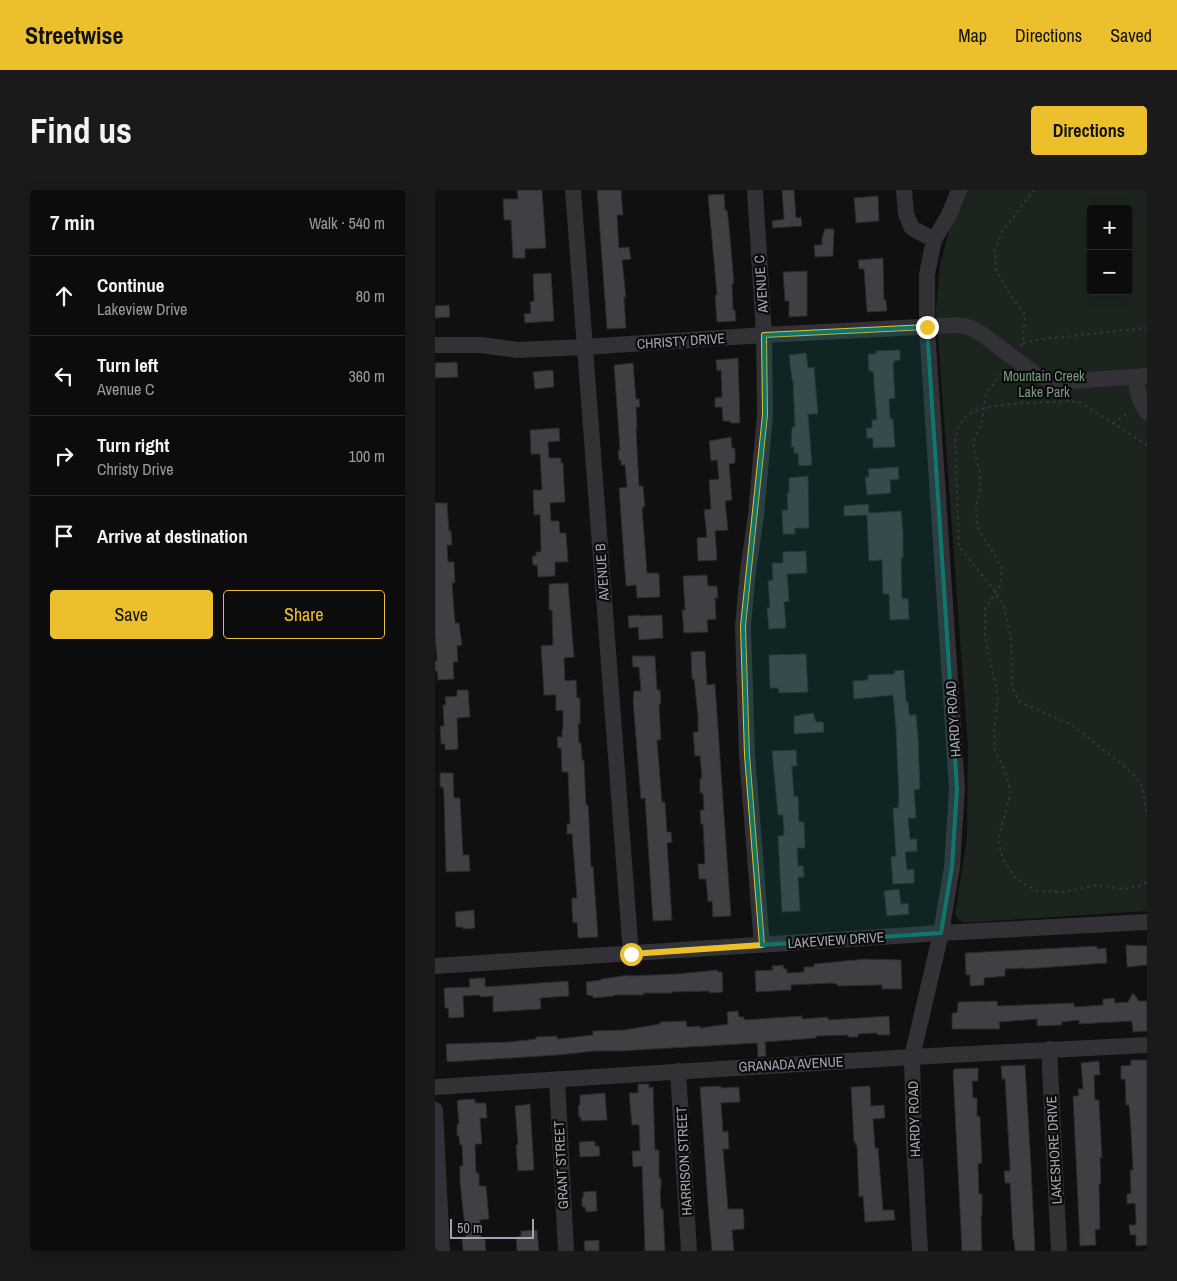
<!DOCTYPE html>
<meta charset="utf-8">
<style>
:root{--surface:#0c0c0d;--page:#1a1a1b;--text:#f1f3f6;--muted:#9a9b9d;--line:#2c2c2e;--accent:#ecc02d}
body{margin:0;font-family:"Archivo Narrow",sans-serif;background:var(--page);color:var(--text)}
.controls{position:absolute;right:15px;top:15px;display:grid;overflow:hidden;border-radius:5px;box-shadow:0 2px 12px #0003}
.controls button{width:45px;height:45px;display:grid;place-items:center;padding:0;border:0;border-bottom:1px solid var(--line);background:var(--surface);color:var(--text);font:25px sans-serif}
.scale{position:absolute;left:15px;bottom:12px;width:84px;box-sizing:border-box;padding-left:5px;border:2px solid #a1a5b2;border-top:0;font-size:14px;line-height:18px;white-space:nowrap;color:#a1a5b2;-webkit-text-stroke:4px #0b0b0c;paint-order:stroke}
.stop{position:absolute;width:15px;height:15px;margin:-11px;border:4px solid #ecc02d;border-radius:50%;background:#fff}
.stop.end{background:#ecc02d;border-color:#fff;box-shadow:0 1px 5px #0008}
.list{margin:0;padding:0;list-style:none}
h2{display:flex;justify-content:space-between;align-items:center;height:65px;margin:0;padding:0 20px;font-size:21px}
h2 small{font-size:16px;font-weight:400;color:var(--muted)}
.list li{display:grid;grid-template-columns:32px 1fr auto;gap:15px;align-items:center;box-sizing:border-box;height:80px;padding:0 20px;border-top:1px solid var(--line)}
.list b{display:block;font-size:19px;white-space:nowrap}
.list p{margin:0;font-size:16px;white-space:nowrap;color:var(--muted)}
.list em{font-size:16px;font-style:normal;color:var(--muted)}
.actions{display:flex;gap:10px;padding:15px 20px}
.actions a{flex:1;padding:11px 0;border:1px solid var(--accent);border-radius:5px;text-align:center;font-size:18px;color:var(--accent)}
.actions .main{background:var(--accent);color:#111}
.icon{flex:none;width:28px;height:28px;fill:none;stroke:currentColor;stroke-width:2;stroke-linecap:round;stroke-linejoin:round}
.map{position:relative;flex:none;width:712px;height:1061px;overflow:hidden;border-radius:5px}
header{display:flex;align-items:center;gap:30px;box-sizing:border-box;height:70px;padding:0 25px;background:var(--accent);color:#111}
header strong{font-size:24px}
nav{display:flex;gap:28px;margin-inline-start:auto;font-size:18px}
.intro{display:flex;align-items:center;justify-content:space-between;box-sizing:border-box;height:120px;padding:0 30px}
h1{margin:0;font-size:35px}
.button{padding:12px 22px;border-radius:5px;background:var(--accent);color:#111;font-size:18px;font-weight:700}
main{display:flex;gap:30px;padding:0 30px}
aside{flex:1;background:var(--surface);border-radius:5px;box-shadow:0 2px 12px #0003}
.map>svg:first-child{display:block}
.green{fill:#1c241e;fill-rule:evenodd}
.building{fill:#3f4044;stroke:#2a2a2d}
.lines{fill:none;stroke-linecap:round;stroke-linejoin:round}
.path{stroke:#37383d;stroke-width:2;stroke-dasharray:2.5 4;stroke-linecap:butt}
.minor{stroke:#313136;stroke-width:16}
.route{stroke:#ecc02d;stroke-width:6}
.marked{fill:#0f766e;fill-opacity:0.2;stroke:#0f766e;stroke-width:4;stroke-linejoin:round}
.labels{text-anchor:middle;stroke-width:4.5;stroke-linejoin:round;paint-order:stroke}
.street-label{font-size:14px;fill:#a1a5b2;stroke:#0b0b0c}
.park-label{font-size:14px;fill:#789d7e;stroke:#0b0b0c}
</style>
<header>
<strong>Streetwise</strong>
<nav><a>Map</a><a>Directions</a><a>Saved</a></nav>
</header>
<div class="intro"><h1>Find us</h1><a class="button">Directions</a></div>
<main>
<aside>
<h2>7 min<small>Walk · 540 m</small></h2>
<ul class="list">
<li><svg class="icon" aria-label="ahead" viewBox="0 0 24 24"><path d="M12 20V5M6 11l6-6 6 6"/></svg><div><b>Continue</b><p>Lakeview Drive</p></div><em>80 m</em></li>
<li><svg class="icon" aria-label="left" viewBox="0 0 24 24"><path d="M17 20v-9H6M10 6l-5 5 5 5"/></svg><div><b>Turn left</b><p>Avenue C</p></div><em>360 m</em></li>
<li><svg class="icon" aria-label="right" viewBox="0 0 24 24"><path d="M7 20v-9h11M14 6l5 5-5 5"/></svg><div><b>Turn right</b><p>Christy Drive</p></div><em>100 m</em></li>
<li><svg class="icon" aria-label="arrive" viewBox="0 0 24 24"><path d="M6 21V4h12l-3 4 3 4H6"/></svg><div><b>Arrive at destination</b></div></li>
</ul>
<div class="actions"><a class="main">Save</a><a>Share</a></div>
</aside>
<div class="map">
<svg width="712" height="1061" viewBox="0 0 712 1061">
<rect width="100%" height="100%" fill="#101011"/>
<path class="green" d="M530,0h182v721l-170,11h-14l-6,-4 -2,-5 12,-75 1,-91 -32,-437 4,-46 11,-39zM656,19h37v82h-37z"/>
<path class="building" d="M82,0h25l4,58 -21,1v9h-12l-2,-38h-7l-1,-21h15z
M162,0h24l2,25h-6l2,33 10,-1 2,12 -9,1 4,37h-2l2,31 -19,1z
M347,0h12l2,28 5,-1 1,9 -29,2 -1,-7 12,-2z
M289,4l1,16h2l2,16 5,57 -2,1 1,26h2l1,11 -19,1 -2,-27h2l-9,-100z
M443,6l1,25 -23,2 -2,-25z
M390,39h9l-1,27 -18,1 -1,-12h8v-7z
M448,68l1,42h2l1,11 -20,1 -3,-43h-5l-1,-9z
M372,81v45l-18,1v-16h-4l-2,-29z
M116,83l3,48 -29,2 -1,-9 7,-1 -1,-11 4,-1 -1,-27z
M14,115l1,12 -15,1v-12z
M465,160v10l-6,1v3h-1l2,34 -6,1 1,20h3l2,28 -22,1v-10h-6l-1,-10h6v-8h5l-4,-49h-4l-1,-17h8v-3z
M371,163l2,15 6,-1 4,47h-10l4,51 -13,1 -1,-13h-4v-6h-3l1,-20h3l-2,-47h-1l-3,-25z
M303,168l2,65h-10v-2h-7l-1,-14h-7v-9l7,-1v-2l-1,-25 -4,1 -1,-11z
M22,172l1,15 -23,1v-15z
M198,173l3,36h3l1,8h-4l1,21h-1l3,58h4l2,21h-3l5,66h12l1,24 -23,1 -1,-13 -10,1 -7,-98 8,-1 -2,-22h-4v-5h-2l-1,-10h2l-6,-85z
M118,180l1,17 -19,2 -2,-17z
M124,238l1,13 -12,1 1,16h12v5h2l2,39 -15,1 1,18h8l1,12h6l2,29h-13v14l-17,1 -1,-12h-4l-1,-9h4v-4h5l-1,-37h-6l-1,-25h9l-2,-36h-9l-1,-24z
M296,247l1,11h3v15l-6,1 3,36 -7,1 3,29 -13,1 2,29 -19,1 -1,-23 10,-1 -3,-27 7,-1 -2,-29 10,-1 -2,-19 -6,1 -2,-20z
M463,277l1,12 -9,1 1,13 -24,2 -2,-18h4l-1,-8z
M373,286l1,52h-14v6h-12l-1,-24h6l-1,-17h2v-15z
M0,313h12l2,28 2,-1 1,15h-5l1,17h6l1,21h-3l3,40h4l3,22 -5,1 1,16h-5l1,17 -16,1 -1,-9h-2v-10h2l-2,-26z
M433,314l1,9 32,-2 2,22v25h-2l1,41 6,-1 1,21 -19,1 -1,-26h-6l-1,-34 -13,1 -2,-46 -23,1v-10z
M371,361l1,22 -20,1 2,27 -5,1 2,26 -17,1 -2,-21 3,-1 -2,-26 5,-1 -1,-17h11v-11z
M272,385l1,11h9l1,12h-3l1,21 -9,1 1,12 -24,1 -2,-23h3l-2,-34z
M133,393l6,74 -10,1 1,23 11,-1 1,18h3v26h-2l1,19h2l1,17h2l2,45h2l1,16 2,46 2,-1 5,71 -20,1 -1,-16 -4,1 -1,-14v-11h5l-5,-64h-5v-10h3l-2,-52h-6l-1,-24h-3l-1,-11h5v-7l1,-1v-19l-7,1v-16h-12l-3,-49 12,-1 -1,-35h-3v-26z
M205,425v1l22,-1 1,23 -24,2 -1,-13 -9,1 -1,-12z
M270,461l2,34 8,-1 16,232 -18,1 -1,-16 -4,1 -2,-23h-7l-1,-15h7l-2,-40h-2l-1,-14h4l-1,-17h-3v-15h2l-2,-22h-5l-2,-24h5v-16l-4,-37h-2l-1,-27z
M371,464l2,38 -29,1 -1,-5h-8l-1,-33z
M197,466h23l2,34h3l1,14h-2l2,36h-4l5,62h3l2,30h4l1,10 -5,1 5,77 -19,1 -8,-123 -4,1 -8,-98 1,-10h7l-2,-24h-6z
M469,480l2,32h2l1,13h7l2,23 2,51 -6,1 2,28h-8l2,21h7v12l-12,1 2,18 7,-1v14l-21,1 -2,-27 5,-1 -3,-48h5l1,-10 -3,-69 -3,-34 -39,4 -1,-18 15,-1v-5l27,-1 -1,-3z
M22,500h11l2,27 -13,1 1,31 -13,1v-6h-4l-1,-18h4l-1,-21h3l-1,-8 12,-1z
M378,523l3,9h7l1,10 -30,2v-18z
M361,560l1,16h-5l1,18 1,13 4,-1 1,26h5l1,26h-8l1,18h5l1,11h-6l2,34 -18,1 -4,-76 6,-1 -1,-20h-5l-6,-64z
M5,583h13l1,25h6l3,57h6l1,16 -24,1 -2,-77 -1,-8h-3z
M464,699l2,15 7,-1 1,11 -22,2 -3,-25z
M39,720l1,18 -12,1v-2h-7l-1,-15z
M691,755l21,1v19l-20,2z
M662,756v3l9,-1 1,15 -83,6v-1l-19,1v7l-21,2v7l-14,1v-11h-4l-1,-22z
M430,769l36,1 1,29h-20v-4l-44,1 -1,-2 -6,-1 -40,2v5l-35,2 -1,-21 18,-1 -1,-4 11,-1 1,4h3v4l17,-1v-5h10v-3z
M283,780v2h4l1,20 -14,1v-2l-38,1 1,1h-29l1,2h-30v1l-21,2v-2l-6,-1 -1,-13 15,-2v-1l28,-4v1l47,-2z
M44,788h6v9l83,-6 1,15 -29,2 1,11 -48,3v-16l-13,1v-2l-17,1 1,21 -15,1 -1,-10h-3l-1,-20 26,-1 -1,-8z
M698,803l6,8h8v30l-14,1 -1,-11 -53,3v-4l-17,2v3l-25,1v-7l-38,3 1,7h-48v-16h5l1,-11 39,-1 1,5 76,-3v4l29,-2v-6l11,-1 1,5 13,-1z
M303,821l1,6h5v3l58,-4v3l26,-2v3l61,-4 1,19h-12l-1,-2 -19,1v3h-10v-2l-32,1v2l-51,4 1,14 -8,1 -1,-14 -137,8h-26l-36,4 -111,7 -1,-18 63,-2 27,-3v-2l21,-1v3l36,-4v-4l31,-1 36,-6v-2l26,-1 1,6 13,-1v2l28,-4 -1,-12z
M696,870h16v185l-11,1v-11h-6l-1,-10h6l1,-2 -1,-20 -8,1v-10l4,-1 -1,-23h3l-2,-39 -2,-26h-3l-1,-26h-4v-13l10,-1z
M664,871l1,14h-6l1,25h4l3,58h-2l1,25 -2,1 1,45 -5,1 1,15 -16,1 -7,-150h6l-1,-7h5l-2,-26z
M590,875l6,101 4,85h-20l-1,-11h-1l-3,-57h-5l-1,-12h6v-4l-5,-88h-3l-1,-13z
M543,878v13h-6l1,17h4v18l3,1 2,46 -4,1 1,30h3v21h-1l1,36h-20l-9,-179 1,-3z
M203,894h11v4l4,-1 2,63h4v28h2v11h-1l1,20h2l2,42h-20l-3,-85 -9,1 -1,-16h8l-1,-26h-7l-3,-32h9z
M286,896v2l18,-1 1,15 -19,1 2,29 5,-1 1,18h-6l5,60h15l1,8v12l-12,1 2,21h-22l-3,-32 -9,-132z
M435,896l1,20 13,-1 1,13 -12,1 2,29h3l5,62h11l1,10 -30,2 -2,-26 -4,1 -2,-52h-1l-1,-3h-1l-3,-55z
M170,903l2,27 -26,1v-4h-2l-1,-11 2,-1v-10z
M40,909v4h11l1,15h-7l2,26h-7l1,29h3v13h7l3,33 -9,1 1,19h4l1,12h-23l-1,-13h4l-6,-56v-16h3l-1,-21h-2l-1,-9h-2v-12h2l-2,-22 1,-2z
M95,914l4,66 -16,1 -2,-26h2l-3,-39z
M160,951v5h4l1,10 -20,1 -1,-15z
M161,1001l1,20 -11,1 -1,-5h-3v-10h2l-1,-5z
M102,1040l2,21h-22l-1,-14 5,-1v-5z
M164,1050v11h-14l-1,-10z"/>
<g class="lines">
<path class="path" d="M588,153l18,-4 106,-11
M586,156l2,-3 2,-28 -16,-22 -13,-23 -1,-20 7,-18 32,-42
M570,178l-19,26 -4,27 -8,20v10l6,22v15l-4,22 1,16 25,42 -1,16 -16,25v28l13,59 -4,35 1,19 10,21 6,21 -13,48 5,19 12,19 22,13 27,1 32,-7 27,4 19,-4 5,-3
M678,233l17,-11
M712,255l-66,-42 -12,-2c-24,2 -80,1 -100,13 -9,7 -12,16 -14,26l4,106 37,47 8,14 7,32 1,48 8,15 52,23 56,44 13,14 6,31"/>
<path class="minor" d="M138,0l58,764
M320,0l9,145 1,80 -9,100 -8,56 -5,55 4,129 15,190
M469,0l2,24 6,14 22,12
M0,155h46l37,5 67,-3 179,-12 194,-10 11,2 13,7 53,40 20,8 92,-6
M701,187c1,13 3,25 11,35
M0,776l506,-33 206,-11
M614,859l10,202
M243,881l11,180
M122,889l9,172
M0,897l477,-30 235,-12
M0,920l7,141
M485,1061l-6,-109 -2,-85 29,-124 11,-66 5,-78 -30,-462v-53l7,-34 15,-25 10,-25"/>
</g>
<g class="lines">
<path class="route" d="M196,764l131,-9 -15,-190 -4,-129 22,-211 -1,-80 163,-8"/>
</g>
<path class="marked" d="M492,137l30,462 -5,78 -11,66 -179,12 -15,-190 -4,-129 22,-211 -1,-80z"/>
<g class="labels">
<g class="street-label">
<text transform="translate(326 94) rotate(-94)" y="5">AVENUE C</text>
<text transform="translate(246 151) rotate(-4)" y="5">CHRISTY DRIVE</text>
<text transform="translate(167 382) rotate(-94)" y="5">AVENUE B</text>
<text transform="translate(518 529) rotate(-94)" y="5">HARDY ROAD</text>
<text transform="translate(401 750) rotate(-4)" y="5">LAKEVIEW DRIVE</text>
<text transform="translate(356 874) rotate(-3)" y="5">GRANADA AVENUE</text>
<text transform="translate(479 929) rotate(-92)" y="5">HARDY ROAD</text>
<text transform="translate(619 960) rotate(-93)" y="5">LAKESHORE DRIVE</text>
<text transform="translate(249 971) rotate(-93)" y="5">HARRISON STREET</text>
<text transform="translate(126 975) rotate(-93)" y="5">GRANT STREET</text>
</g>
<g class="park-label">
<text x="609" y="191">Mountain Creek<tspan x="609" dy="16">Lake Park</tspan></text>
</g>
</g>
</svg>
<div class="controls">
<button>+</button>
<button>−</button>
</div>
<div class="scale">50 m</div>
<div class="stop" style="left:196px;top:764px"></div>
<div class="stop end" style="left:492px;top:137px"></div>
</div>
</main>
